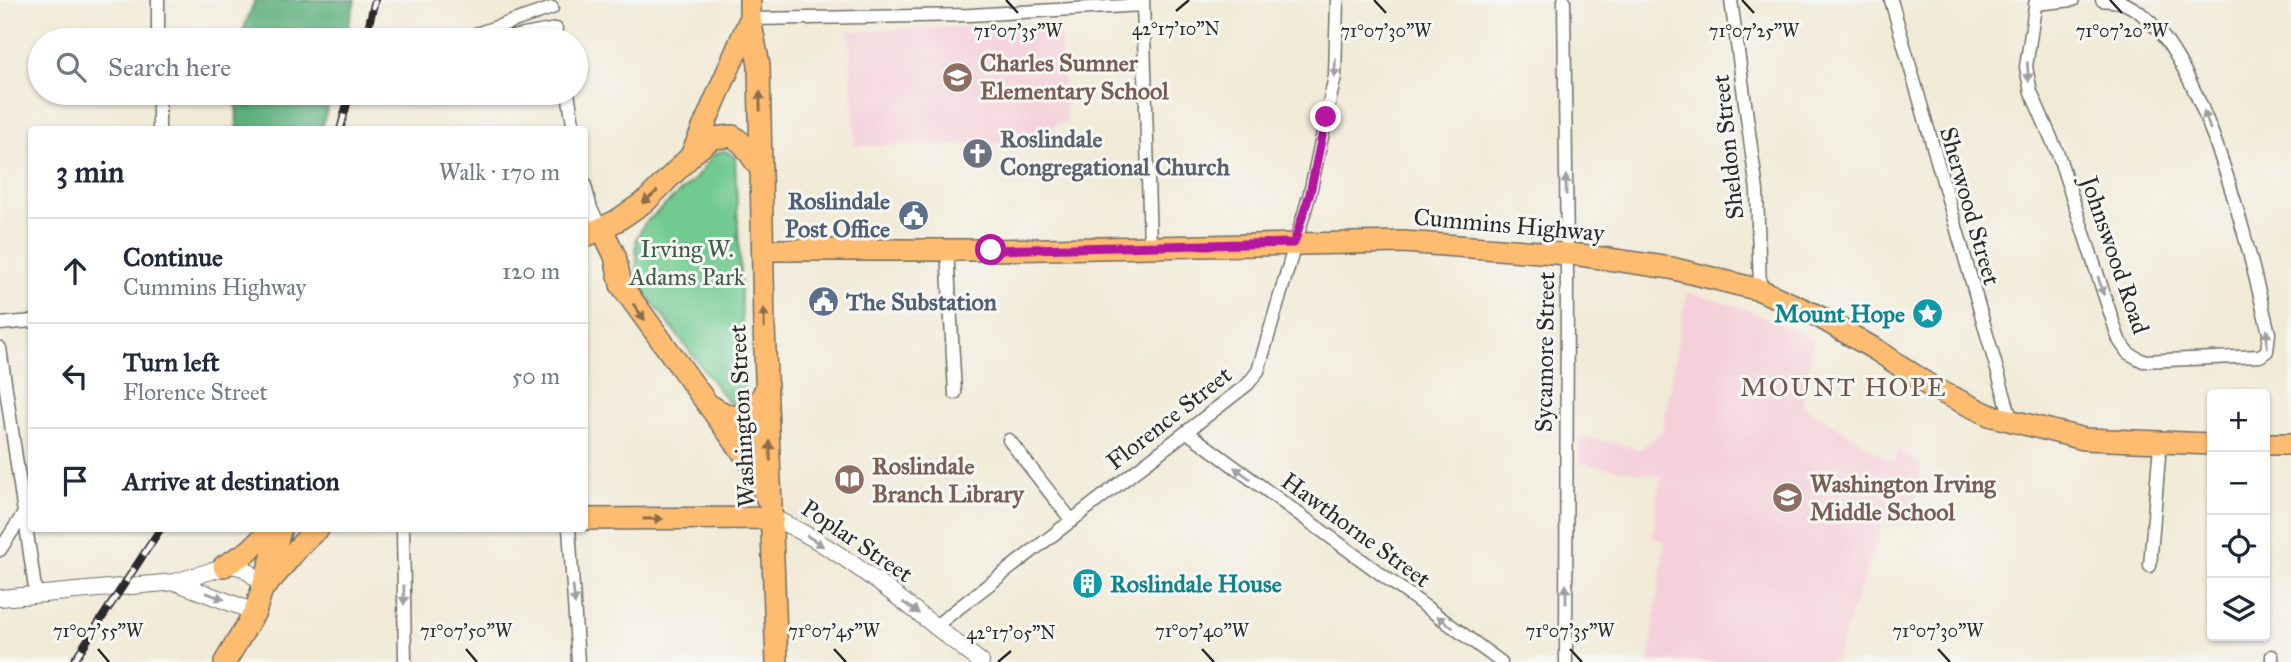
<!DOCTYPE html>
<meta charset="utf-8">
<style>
:root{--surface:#fff;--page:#f6f6f7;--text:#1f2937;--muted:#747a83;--line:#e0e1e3}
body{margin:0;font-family:"IM FELL Great Primer",serif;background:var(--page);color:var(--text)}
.controls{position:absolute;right:21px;bottom:21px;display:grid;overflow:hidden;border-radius:7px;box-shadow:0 2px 5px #0004}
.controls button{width:63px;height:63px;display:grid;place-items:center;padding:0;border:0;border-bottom:2px solid var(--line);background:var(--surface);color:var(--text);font:35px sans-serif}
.stop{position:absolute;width:21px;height:21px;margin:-16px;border:5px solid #b5179e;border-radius:50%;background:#fff}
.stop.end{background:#b5179e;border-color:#fff;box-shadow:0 2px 7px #0008}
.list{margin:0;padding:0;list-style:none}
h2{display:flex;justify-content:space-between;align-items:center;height:91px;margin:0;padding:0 28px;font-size:30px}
h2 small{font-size:23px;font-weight:400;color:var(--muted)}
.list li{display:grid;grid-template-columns:46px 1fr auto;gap:21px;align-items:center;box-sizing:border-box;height:105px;padding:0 28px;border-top:2px solid var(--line)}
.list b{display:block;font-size:26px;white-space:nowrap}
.list p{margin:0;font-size:23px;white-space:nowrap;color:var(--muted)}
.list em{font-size:23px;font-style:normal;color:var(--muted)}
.icon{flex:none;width:38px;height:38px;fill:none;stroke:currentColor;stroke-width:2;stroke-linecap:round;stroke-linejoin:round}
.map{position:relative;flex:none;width:2291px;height:662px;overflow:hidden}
.search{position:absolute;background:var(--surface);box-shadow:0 2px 5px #0004;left:28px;top:28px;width:560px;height:77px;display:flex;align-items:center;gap:18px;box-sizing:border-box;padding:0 24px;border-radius:38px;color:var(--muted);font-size:26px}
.panel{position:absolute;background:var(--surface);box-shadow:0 2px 5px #0004;left:28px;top:126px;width:560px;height:406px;border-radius:7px}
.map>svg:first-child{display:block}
.built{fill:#f5cfd9}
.green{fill:#71ca90;stroke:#4e7a5e;stroke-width:2}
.forest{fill:#5cae7a;stroke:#446c52;stroke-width:2}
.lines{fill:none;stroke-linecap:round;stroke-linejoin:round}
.minor-casing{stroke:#706e67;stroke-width:15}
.tertiary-casing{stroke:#706e67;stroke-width:18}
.primary-casing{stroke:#706e67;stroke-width:24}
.minor{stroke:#fff;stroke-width:12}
.tertiary{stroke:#fff;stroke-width:16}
.primary{stroke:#fdbc6f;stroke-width:21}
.rail-casing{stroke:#2b2b2b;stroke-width:8}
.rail{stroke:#f6f6f2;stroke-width:5;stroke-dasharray:16;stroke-linecap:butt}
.oneway{fill:#a0a0a0}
.oneway2{fill:#8a6c4a}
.route{stroke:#b5179e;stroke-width:9}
.ticks{fill:none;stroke:#2b2b2b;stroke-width:2.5}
.labels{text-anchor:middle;stroke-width:6;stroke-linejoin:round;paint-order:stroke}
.education-label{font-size:24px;font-weight:bold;fill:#785e54;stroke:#f6f6f2;text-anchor:start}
.worship-label{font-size:24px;font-weight:bold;fill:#5b616d;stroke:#f6f6f2;text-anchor:start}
.street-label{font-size:24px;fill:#2b2b2b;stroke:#f6f6f2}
.service-label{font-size:24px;font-weight:bold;fill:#4e5e75;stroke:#f6f6f2;text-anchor:end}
.park-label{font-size:24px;fill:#405b49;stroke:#f6f6f2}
.culture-label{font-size:24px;font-weight:bold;fill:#0d838f;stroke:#f6f6f2;text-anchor:end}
.neighbourhood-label{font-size:26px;letter-spacing:2px;fill:#71544b;stroke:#f6f6f2}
.ticks-label{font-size:18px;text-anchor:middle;fill:#2b2b2b;stroke:#f6f6f2;stroke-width:6;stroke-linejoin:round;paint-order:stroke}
</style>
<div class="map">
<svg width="2291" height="662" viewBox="0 0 2291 662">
<rect width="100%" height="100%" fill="#f6f6f2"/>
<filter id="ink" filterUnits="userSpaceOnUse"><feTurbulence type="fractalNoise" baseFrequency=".0143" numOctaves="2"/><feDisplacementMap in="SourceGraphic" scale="14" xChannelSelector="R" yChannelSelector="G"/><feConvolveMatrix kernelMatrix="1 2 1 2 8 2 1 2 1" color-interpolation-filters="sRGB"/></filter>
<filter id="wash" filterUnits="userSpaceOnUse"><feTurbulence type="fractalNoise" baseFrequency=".00686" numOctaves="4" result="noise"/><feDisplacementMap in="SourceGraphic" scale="28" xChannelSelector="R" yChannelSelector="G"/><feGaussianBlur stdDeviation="1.57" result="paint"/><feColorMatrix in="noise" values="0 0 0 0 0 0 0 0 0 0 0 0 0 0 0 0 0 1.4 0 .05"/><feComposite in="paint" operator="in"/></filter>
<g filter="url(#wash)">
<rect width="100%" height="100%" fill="#f1ead6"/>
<path class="built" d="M1059,24l8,99 -14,2 -2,18 -196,3 -6,-115z
M1687,292l56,16 70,30 -10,67 91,58 3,-14 25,16 -11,60 -28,-4 -48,141h-186l16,-121 -12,-3 7,-62 -81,-13v-27l62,13 21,-17z"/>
<path class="green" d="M723,150l12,6 10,237 -2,8 -6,5 -9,-4 -91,-120 -1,-43 9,-16 50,-44 18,-24z"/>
<path class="forest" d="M255,0h100l-10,40h-106z
M236,93h96l-11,37 -84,-1z"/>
</g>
<g filter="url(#ink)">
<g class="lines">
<defs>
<path id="minor" d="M158,0v40
M1143,0l7,247
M1564,0l3,254 -1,408
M1731,0l26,191 3,99
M1891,0l121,422
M2036,0l-10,67 5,25 27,62 61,186 9,13 15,8 117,-5 7,-5 2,-18c-19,-76 -67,-300 -146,-330 -6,-2 -15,-2 -21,-3
M2035,4l38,-4
M750,19l220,-4 173,-10
M458,40l94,-32
M497,40l59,-11
M159,93v37
M568,93l6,37
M584,182l7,27 11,20
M947,249l8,144
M0,324l32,-3
M0,348l36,247
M1187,432l314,230
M1009,440l63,81
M403,528l2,134
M569,528l9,134
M0,550l26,-40
M2150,566l10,-122
M934,627l314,-243 10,-13 52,-178 25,-117 2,-76
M2272,656v6"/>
<path id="tertiary" d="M773,518c70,30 146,97 208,144
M175,582l80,30
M0,598l175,-16 56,-17 13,3 21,18"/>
<path id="primary" d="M750,0v19l9,46 5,261 13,336
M695,152l17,-14 21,-2 11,9 17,25
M602,229l13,27 6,29 133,183 13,31
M584,237l34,-17 29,-20 44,-44 59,-137
M763,250h228l412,-8 177,13 91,13 89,22 56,25 62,36 55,37 56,27 95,24 128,5
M711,406c30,20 44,11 56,-21
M2265,444h26
M584,519l189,-1
M224,566l25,-15 24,-23
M265,586c19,-18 32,-42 54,-58
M225,662l30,-50 26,-84"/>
</defs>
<use href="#minor" class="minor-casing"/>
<use href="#tertiary" class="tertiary-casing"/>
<use href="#primary" class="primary-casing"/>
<use href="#minor" class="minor"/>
<use href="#tertiary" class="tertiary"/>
<use href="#primary" class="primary"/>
<defs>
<path id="rail" d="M365,40l10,-40
M340,130l10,-37
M73,662l88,-134"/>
</defs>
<use href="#rail" class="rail-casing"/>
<use href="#rail" class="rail"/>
</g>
<defs><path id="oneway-solid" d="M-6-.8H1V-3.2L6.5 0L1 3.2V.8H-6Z" transform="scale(1.75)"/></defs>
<g class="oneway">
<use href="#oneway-solid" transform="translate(1335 68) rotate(93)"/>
<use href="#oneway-solid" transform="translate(2028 72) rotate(86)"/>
<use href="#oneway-solid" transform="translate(2207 120) rotate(-109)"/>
<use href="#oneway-solid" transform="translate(1566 185) rotate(-91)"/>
<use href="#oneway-solid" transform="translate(2101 286) rotate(72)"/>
<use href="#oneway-solid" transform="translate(2267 339) rotate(-91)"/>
<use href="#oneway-solid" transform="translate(1242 473) rotate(-144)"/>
<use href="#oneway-solid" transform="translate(815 541) rotate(34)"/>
<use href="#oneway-solid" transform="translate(1566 594) rotate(-90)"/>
<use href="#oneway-solid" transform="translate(404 595) rotate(89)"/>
<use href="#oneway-solid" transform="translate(574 595) rotate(85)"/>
<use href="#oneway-solid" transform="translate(215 596) rotate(20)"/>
<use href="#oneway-solid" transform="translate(911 608) rotate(35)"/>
<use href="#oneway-solid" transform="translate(1445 622) rotate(-144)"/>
</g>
<g class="oneway2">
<use href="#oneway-solid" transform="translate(760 101) rotate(-91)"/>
<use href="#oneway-solid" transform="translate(650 197) rotate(140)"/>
<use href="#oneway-solid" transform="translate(639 312) rotate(54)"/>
<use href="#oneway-solid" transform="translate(764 318) rotate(-91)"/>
<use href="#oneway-solid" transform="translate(770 451) rotate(-92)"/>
<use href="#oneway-solid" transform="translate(653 519)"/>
</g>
</g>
<g class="lines" filter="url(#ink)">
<path class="route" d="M991,250l303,-7 16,-50 16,-76"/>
</g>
<path class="ticks" d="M1006,0l12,13M1374,0l12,13M1742,0l12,13M2110,0l12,13M1176,11l13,-11M98,649l11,13M466,649l11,13M834,649l12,13M1202,649l12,13M1570,649l12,13M1938,649l12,13M998,662l13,-11"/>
<defs>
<symbol id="school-disc" viewBox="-11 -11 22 22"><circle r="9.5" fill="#8d6e63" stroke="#f6f6f2"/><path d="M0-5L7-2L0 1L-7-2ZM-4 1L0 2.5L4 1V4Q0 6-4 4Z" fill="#fff"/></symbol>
<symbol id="church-disc" viewBox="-11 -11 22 22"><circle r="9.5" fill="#6b7280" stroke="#f6f6f2"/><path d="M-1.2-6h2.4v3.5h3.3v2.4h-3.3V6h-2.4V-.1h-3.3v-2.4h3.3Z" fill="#fff"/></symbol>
<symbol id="civic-disc" viewBox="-11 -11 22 22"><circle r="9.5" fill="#5c6f8a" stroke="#f6f6f2"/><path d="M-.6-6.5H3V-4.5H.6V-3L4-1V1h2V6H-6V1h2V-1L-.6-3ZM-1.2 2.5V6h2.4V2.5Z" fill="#fff"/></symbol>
<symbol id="sight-disc" viewBox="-11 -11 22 22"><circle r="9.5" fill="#0f9aa8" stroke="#f6f6f2"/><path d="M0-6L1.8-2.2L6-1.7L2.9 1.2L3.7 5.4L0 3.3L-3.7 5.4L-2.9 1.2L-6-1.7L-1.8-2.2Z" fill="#fff"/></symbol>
<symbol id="library-disc" viewBox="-11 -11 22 22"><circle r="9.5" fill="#8d6e63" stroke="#f6f6f2"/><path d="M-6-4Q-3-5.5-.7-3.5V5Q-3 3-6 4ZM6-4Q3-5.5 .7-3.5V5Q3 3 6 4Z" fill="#fff"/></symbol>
<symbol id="building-disc" viewBox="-11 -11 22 22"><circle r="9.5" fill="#0f9aa8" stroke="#f6f6f2"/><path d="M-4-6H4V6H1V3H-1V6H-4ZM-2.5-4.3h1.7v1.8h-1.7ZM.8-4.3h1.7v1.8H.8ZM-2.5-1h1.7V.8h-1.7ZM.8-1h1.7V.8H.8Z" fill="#fff"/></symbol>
</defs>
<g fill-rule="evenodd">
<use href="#school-disc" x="940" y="60" width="35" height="35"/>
<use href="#church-disc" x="960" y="136" width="35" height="35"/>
<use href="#civic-disc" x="896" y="198" width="35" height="35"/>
<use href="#civic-disc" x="806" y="284" width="35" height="35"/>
<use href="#sight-disc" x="1910" y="296" width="35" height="35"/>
<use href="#library-disc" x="832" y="462" width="35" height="35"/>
<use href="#school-disc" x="1770" y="480" width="35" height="35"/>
<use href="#building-disc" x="1070" y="566" width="35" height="35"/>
</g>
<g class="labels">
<g class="education-label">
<text x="980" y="71">Charles Sumner<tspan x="980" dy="28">Elementary School</tspan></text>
<text x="872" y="474">Roslindale<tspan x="872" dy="28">Branch Library</tspan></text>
<text x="1810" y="492">Washington Irving<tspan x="1810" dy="28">Middle School</tspan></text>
</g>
<g class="worship-label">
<text x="1000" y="147">Roslindale<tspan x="1000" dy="28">Congregational Church</tspan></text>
</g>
<g class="street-label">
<text transform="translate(1728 147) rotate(-96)" y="8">Sheldon Street</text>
<text transform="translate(1970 206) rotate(74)" y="8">Sherwood Street</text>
<text transform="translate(1509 225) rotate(5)" y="8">Cummins Highway</text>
<text transform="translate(2115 255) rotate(71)" y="8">Johnswood Road</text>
<text transform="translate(1545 352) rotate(-89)" y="8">Sycamore Street</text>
<text transform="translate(742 416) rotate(-93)" y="8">Washington Street</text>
<text transform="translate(1169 418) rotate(-38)" y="8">Florence Street</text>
<text transform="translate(1356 530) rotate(36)" y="8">Hawthorne Street</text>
<text transform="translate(857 541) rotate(34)" y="8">Poplar Street</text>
</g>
<g class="service-label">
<text x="890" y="209">Roslindale<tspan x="890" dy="28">Post Office</tspan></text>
<text x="846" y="310" text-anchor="start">The Substation</text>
</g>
<g class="park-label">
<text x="687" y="257">Irving W.<tspan x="687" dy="28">Adams Park</tspan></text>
</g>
<g class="culture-label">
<text x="1905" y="322">Mount Hope</text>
<text x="1110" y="592" text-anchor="start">Roslindale House</text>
</g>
<g class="neighbourhood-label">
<text x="1844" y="396">MOUNT HOPE</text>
</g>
</g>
<g class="ticks-label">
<text x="1176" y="35">42°17'10"N</text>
<text x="1018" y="37">71°07'35"W</text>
<text x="1386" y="37">71°07'30"W</text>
<text x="1754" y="37">71°07'25"W</text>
<text x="2122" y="37">71°07'20"W</text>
<text x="98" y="637">71°07'55"W</text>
<text x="466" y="637">71°07'50"W</text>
<text x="834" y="637">71°07'45"W</text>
<text x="1202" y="637">71°07'40"W</text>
<text x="1570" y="637">71°07'35"W</text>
<text x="1938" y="637">71°07'30"W</text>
<text x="1011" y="639">42°17'05"N</text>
</g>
</svg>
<div class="controls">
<button>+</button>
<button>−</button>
<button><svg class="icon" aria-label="locate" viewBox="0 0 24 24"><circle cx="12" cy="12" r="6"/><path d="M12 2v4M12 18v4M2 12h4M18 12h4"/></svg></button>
<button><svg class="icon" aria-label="layers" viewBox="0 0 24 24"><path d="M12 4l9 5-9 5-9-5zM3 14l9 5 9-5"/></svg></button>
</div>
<div class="stop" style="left:991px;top:250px"></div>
<div class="stop end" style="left:1326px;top:117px"></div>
<div class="search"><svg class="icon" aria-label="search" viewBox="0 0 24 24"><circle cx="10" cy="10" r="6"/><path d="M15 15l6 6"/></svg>Search here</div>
<section class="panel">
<h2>3 min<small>Walk · 170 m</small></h2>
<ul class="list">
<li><svg class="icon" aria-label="ahead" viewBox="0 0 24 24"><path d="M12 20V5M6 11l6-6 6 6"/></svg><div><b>Continue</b><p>Cummins Highway</p></div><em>120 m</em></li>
<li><svg class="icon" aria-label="left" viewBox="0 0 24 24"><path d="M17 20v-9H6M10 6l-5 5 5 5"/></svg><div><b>Turn left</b><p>Florence Street</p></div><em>50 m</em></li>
<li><svg class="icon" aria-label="arrive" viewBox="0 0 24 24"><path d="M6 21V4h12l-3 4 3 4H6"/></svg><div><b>Arrive at destination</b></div></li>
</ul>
</section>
</div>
